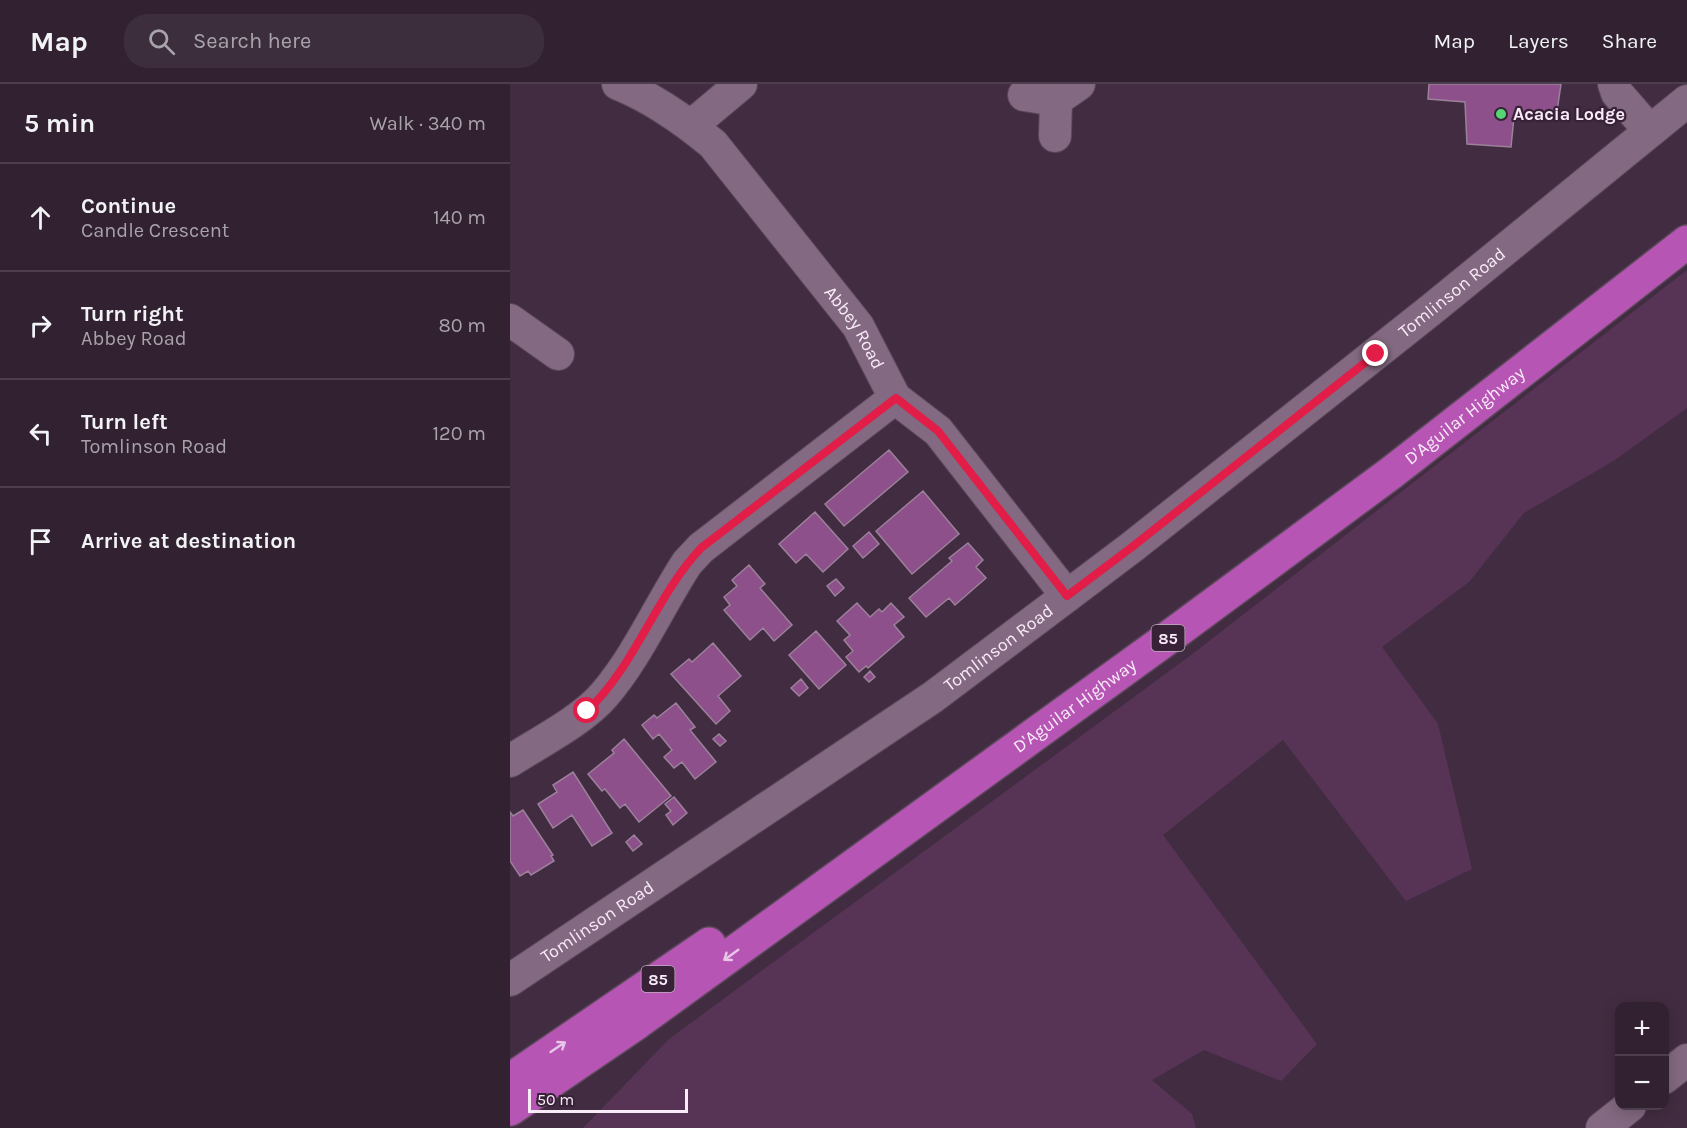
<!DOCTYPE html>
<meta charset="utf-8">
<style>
:root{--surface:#322131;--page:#3d2e3d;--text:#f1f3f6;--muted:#a8a3ab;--line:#4d3e4d}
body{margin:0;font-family:Karla,sans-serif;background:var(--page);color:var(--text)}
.controls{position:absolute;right:18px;bottom:18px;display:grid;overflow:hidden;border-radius:12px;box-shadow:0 3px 15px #0003}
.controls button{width:54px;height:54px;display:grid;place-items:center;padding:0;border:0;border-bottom:2px solid var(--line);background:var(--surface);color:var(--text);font:30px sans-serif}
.scale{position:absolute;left:18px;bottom:15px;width:160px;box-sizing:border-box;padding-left:6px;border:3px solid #f9ebf8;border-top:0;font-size:16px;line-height:21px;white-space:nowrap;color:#f9ebf8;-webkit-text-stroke:4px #382237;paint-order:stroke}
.stop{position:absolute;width:18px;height:18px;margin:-14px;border:4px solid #e11d48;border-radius:50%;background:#fff}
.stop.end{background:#e11d48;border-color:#fff;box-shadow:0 2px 6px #0008}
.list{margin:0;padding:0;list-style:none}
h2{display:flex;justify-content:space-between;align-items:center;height:78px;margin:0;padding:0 24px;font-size:26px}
h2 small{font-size:20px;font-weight:400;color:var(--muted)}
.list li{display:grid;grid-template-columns:39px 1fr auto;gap:18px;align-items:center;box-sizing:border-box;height:108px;padding:0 24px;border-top:2px solid var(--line)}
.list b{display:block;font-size:22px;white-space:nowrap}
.list p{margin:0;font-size:20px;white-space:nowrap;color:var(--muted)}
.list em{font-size:20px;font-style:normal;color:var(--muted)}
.icon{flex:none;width:33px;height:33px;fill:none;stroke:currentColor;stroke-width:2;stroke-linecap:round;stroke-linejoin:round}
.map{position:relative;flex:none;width:1177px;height:1044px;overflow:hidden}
header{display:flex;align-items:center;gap:36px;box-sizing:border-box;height:84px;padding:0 30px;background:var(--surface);border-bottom:2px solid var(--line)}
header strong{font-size:28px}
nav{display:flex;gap:33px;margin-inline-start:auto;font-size:21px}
.search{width:420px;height:54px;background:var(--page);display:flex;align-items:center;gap:15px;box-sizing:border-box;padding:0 21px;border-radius:24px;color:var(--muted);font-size:22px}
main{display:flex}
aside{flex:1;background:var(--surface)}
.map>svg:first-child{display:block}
.green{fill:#573456}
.building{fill:#8d508b;stroke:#9b8199;stroke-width:1.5}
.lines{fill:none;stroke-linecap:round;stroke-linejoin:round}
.minor-casing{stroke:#5a485a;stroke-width:34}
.highway-casing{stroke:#5a485a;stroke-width:36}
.minor{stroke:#836981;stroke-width:32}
.highway{stroke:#b755b5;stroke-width:33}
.oneway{stroke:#e8c6e7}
.route{stroke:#e11d48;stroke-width:8}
.poi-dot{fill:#55d672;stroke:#382237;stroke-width:2}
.labels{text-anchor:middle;stroke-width:4.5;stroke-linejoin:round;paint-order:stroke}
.shield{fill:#382237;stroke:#bfafbe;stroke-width:1.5}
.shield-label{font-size:16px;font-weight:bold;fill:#f9ebf8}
.poi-label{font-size:18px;font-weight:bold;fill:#f9ebf8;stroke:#382237;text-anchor:start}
.street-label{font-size:18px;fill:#f9ebf8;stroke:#382237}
</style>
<header>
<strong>Map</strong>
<div class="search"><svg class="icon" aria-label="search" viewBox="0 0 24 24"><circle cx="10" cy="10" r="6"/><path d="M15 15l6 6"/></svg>Search here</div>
<nav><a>Map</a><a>Layers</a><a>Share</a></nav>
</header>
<main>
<aside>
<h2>5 min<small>Walk · 340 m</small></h2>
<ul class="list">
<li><svg class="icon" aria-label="ahead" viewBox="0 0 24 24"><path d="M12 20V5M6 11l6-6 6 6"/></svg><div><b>Continue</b><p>Candle Crescent</p></div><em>140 m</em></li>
<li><svg class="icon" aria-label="right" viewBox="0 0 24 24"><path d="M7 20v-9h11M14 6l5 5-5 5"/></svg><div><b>Turn right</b><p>Abbey Road</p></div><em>80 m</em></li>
<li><svg class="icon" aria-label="left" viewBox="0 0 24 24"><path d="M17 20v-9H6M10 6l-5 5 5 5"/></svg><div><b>Turn left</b><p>Tomlinson Road</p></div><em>120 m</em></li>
<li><svg class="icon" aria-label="arrive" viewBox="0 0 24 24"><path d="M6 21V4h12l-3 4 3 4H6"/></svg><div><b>Arrive at destination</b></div></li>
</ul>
</aside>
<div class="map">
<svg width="1177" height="1044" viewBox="0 0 1177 1044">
<rect width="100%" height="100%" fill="#422c41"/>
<path class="green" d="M1177,186v138l-72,52 -91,53 -55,69 -87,65 56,77 34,145 -66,32 -123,-161 -120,95 154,209 -36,37 -77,-31 -52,30 40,34 4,14h-613l86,-89 522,-384z"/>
<path class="building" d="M919,0h132l-4,27 -43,6 -3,30 -44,-3 -2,-42 -37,-3z
M379,366l19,22 -64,54 -19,-22z
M413,407l36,43 -47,40 -36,-43z
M305,428l33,37 -25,23 -17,-18 -10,9 -17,-19z
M359,448l10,12 -16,14 -10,-12z
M458,459l15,17 -7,7 10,11 -31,27 -6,-7 -23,19 -17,-19 43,-37 -3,-3z
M239,481l16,19 -5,4 32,37 -18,16 -11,-13 -13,12 -26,-30 6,-5 -6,-8 13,-11 -5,-6z
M326,495l8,9 -9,8 -8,-10z
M347,519l13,14 9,-8 3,3 9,-9 13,14 -10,8 10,12 -36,31 -2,-2 -7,6 -13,-15 7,-6 -9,-11 6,-5 -13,-14z
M306,547l30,34 -27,24 -30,-34z
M203,559l28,33 -23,20 12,15 -14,13 -45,-50 18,-15 3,3z
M360,587l5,6 -6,5 -5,-5z
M291,595l7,9 -9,8 -8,-8z
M166,619l19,24 -5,3 26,32 -21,17 -13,-17 -8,6 -10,-11 8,-7 -13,-16 -6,5 -11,-14 12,-10 3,3z
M209,650l7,7 -6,5 -7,-7z
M114,655l47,57 -32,26 -14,-18 -5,4 -15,-19 -3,2 -14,-17 26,-21 -2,-3z
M63,688l39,61 -20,13 -20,-31 -19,13 -15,-24 19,-12 -4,-7z
M164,713l13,16 -14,12 -7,-10 5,-4 -6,-7z
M13,726l30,45 -2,1 3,5 -23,14 -3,-4 -8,5 -10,-15v-49l3,4z
M124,751l8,9 -9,7 -7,-9z"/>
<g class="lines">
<defs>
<g id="minor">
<path id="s1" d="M108,0c35,14 66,36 95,60l145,182 37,72 43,33 129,165"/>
<path d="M1104,0l3,9 33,38"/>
<path d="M514,11l32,5"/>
<path d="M181,42l50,-42"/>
<path d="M545,52l1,-36 23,-16"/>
<path d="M0,236l48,34"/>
<path d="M0,677c28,-18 73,-41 94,-66 33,-38 55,-89 83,-132l14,-15 194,-150"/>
<path id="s2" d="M0,896l423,-283 199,-150 300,-238 255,-208"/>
<path d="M1154,994l23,-18"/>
<path d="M1092,1044l28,-22"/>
</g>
<g id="highway">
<path d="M0,996l199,-136"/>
<path id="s3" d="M0,1025l128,-87 527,-382 226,-167 296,-231"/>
</g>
</defs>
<use href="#minor" class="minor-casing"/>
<use href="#highway" class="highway-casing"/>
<use href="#minor" class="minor"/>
<use href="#highway" class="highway"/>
</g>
<defs><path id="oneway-shaft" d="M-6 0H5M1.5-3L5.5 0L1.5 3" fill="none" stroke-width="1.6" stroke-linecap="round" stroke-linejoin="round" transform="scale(1.5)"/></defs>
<g class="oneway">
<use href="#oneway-shaft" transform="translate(221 871) rotate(144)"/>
<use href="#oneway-shaft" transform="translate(48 963) rotate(-34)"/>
</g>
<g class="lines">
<path class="route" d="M77,627c49,-46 68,-114 114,-163l195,-150 42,33 129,165 65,-49 244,-193"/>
</g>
<circle class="poi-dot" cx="991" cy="30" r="6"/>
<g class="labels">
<g class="shield">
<rect x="641.5" y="541" width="33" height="26" rx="4.5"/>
<rect x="131.5" y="882" width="33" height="26" rx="4.5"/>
</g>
<g class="shield-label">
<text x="658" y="560">85</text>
<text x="148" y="901">85</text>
</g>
<g class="poi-label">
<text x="1003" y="36">Acacia Lodge</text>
</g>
<g class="street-label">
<text dy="6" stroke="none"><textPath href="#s2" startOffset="1167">Tomlinson Road</textPath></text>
<text dy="6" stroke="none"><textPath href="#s1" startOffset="345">Abbey Road</textPath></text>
<text dy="6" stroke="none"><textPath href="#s3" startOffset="1180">D'Aguilar Highway</textPath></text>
<text dy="6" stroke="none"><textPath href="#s2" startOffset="591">Tomlinson Road</textPath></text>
<text dy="6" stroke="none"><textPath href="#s3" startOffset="694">D'Aguilar Highway</textPath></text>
<text dy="6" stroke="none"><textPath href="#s2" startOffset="105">Tomlinson Road</textPath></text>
</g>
</g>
</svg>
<div class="controls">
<button>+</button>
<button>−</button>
</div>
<div class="scale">50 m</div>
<div class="stop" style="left:77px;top:627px"></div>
<div class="stop end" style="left:866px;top:270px"></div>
</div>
</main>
